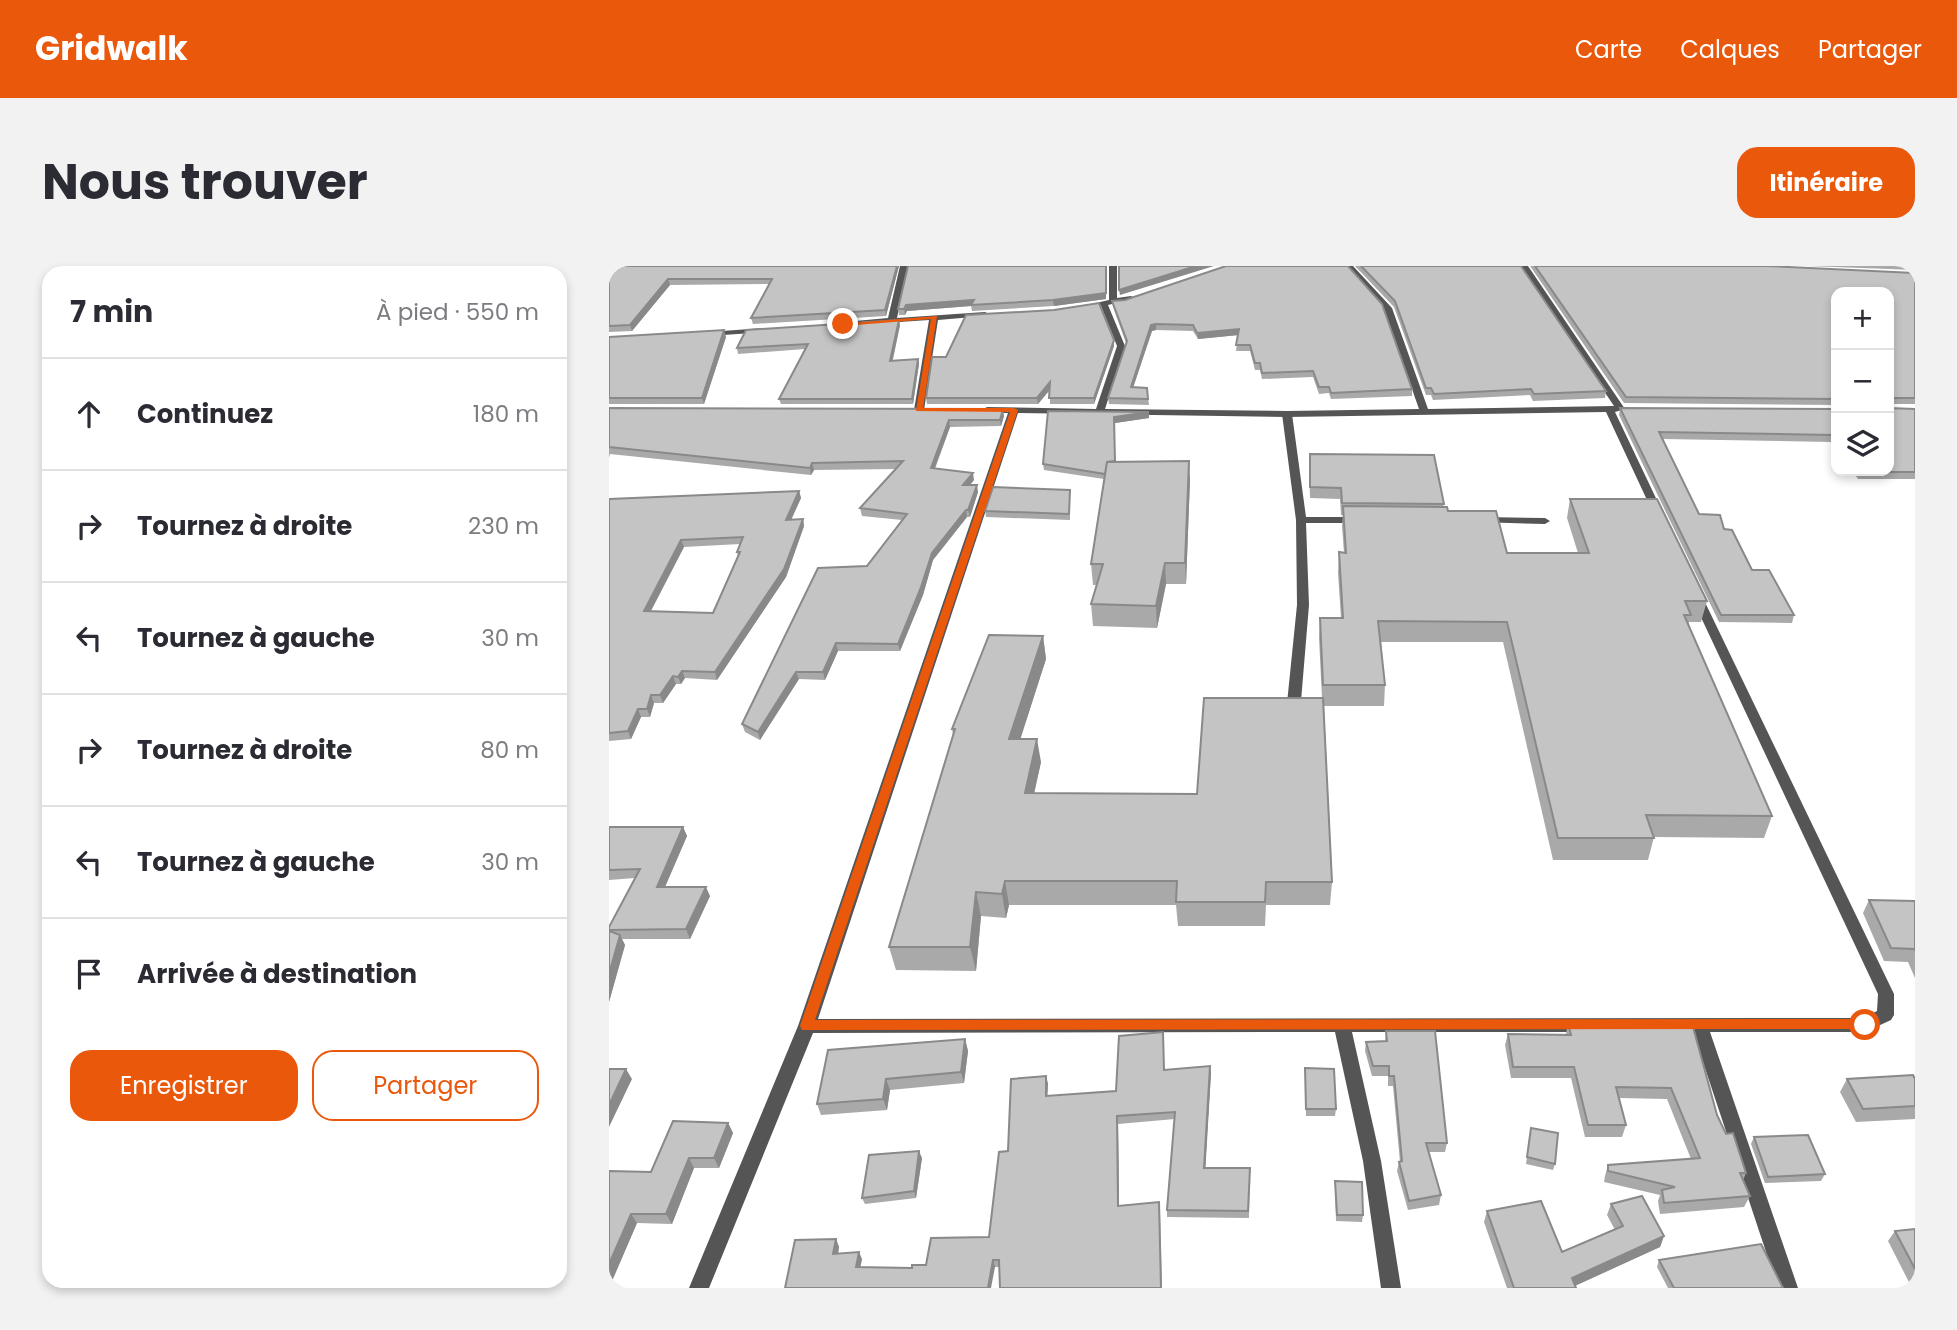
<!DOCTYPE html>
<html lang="fr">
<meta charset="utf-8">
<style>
:root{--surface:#fff;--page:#f2f2f3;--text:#2b2b33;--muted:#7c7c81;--line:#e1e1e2;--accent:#ea580c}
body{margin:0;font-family:Poppins,sans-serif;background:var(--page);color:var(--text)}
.controls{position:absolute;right:21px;top:21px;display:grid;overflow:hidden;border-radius:14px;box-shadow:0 4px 10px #0003}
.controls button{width:63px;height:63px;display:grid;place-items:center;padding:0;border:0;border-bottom:2px solid var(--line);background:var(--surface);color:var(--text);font:35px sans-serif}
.stop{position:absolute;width:21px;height:21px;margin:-16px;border:5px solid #ea580c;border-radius:50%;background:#fff}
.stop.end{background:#ea580c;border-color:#fff;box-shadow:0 2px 7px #0008}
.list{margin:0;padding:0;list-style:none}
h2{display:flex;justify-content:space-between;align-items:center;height:91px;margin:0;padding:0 28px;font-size:30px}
h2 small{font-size:23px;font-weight:400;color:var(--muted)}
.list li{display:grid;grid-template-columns:46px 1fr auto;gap:21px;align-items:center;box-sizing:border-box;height:112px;padding:0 28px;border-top:2px solid var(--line)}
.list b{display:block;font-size:26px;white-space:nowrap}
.list em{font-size:23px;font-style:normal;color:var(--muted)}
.actions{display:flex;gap:14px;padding:21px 28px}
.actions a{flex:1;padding:16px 0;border:2px solid var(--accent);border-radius:21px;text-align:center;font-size:24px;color:var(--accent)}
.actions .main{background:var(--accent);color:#fff}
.icon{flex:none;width:38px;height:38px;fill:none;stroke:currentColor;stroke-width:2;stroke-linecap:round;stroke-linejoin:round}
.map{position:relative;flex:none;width:1306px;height:1022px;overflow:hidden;border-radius:21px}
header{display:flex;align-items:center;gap:42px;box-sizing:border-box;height:98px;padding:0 35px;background:var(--accent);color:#fff}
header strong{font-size:33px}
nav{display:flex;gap:38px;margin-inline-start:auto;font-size:24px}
.intro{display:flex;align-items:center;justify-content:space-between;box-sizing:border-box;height:168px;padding:0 42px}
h1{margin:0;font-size:49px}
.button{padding:18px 32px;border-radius:21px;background:var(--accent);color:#fff;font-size:24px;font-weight:700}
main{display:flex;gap:42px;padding:0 42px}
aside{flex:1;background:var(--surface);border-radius:21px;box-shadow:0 4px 10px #0003}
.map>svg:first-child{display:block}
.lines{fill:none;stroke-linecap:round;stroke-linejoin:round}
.service{fill:#555;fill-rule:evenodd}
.minor{fill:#555;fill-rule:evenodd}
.wall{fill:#a9a9a9;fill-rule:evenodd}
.shaded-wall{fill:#898989}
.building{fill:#c4c4c4;stroke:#898989;stroke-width:2;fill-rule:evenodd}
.route{fill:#ea580c}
</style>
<header>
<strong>Gridwalk</strong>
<nav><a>Carte</a><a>Calques</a><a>Partager</a></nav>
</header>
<div class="intro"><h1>Nous trouver</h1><a class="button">Itinéraire</a></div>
<main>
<aside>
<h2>7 min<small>À pied · 550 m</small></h2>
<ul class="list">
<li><svg class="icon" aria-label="ahead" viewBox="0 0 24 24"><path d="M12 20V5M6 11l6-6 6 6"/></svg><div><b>Continuez</b></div><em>180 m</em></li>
<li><svg class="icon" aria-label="right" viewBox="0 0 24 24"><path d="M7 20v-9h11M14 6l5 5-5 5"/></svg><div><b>Tournez à droite</b></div><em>230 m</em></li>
<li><svg class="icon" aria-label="left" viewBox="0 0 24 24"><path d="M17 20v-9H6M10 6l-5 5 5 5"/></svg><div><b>Tournez à gauche</b></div><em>30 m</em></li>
<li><svg class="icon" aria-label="right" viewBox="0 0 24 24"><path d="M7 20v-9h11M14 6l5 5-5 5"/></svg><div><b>Tournez à droite</b></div><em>80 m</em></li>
<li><svg class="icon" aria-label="left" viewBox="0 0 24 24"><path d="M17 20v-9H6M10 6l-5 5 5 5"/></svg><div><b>Tournez à gauche</b></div><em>30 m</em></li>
<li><svg class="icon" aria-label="arrive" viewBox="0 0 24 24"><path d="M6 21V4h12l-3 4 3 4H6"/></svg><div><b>Arrivée à destination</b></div></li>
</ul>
<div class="actions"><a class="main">Enregistrer</a><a>Partager</a></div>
</aside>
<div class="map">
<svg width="1306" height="1022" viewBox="0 0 1306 1022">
<rect width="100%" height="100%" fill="#fff"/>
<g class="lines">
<path class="service" d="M678,145l5,3 14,103h53l5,3 -5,3h-53l3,82 -9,108 -7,4 -7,-4 11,-108 -1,-85 -14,-106z
M872,251l64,1 5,3 -5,3 -68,-2v-4z"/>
<path class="minor" d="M291,0h8l-11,52 88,-6 4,2 -4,2 -47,4 -14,90 -5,3 -5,-3 15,-90 -74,5 -4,-2 4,-2 33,-3z
M500,0h8v32l14,-2 4,2 -27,7 17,41 -20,63 182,2 132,-2 -35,-100 -39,-43h8l39,42 36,101 186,-3 -94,-140h8l97,143 -10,3 49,103 -5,3 -5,-3 -48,-103 -319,5 -269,-4 -200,606 1045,-1 14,-7 1,-17 -187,-398 2,-2h8l193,400v21l-3,5 -26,12h-155l88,256h-20l-85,-256h-341l29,129 20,127h-20l-18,-127 -28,-129 -522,1 -104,255h-20l109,-262 210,-613h-21l-5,-3 5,-3 109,2 21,-63 -16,-40 -19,3 -4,-2 31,-7z
M156,62l4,2 -1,2 -60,4 -4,-2 4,-2z"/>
</g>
<path class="wall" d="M0,0h290l-13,50 -133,8 -2,-6 18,-34 -99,1 -38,46 -23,1z
M299,0l198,33 -52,7 -82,5 -1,-5 -64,5 -2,4h-6l-1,-6z
M746,0h166l85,125 -1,7 -72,3 -3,-6 -97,5 -2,-5h-5l-32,-88z
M921,0h236l149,7v131h-26v4l26,1v70h-57l-6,-8h37l-53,-179v113l-212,-2z
M1198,0h108v4z
M516,34l287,89v7l-81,3 -2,-6 -10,1 -6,-17 -51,2 -2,-9h-5l-5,-19h-14l2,-16 -40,4 -5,-8 -37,-1 -4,1 -19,56 14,1 2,17 -40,-1 -1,-6 18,-55 -13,-36 -1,-6z
M291,59l-7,35 25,-1 1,5 -6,40h-132l-2,-5 26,-50 -67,5 -1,-6z
M0,71h117l-22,67h-95z
M505,80l-20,58h-44v-14l-12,14h-111l-1,-6z
M0,142l395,8 -3,10 -51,1 -15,42 39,11 -4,5 8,7 -8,25h-3l-34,43 -10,35 -23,56h-62l-13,29 -26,-1 -39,61 -15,-8 -3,-8 160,-204 -40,-4 -2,-8 37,-39 -83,1 -3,5 -201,-21 -1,4z
M1011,142l216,1v40l-5,-7 -168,-3 36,75 25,15 28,41 42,45 -2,8 -73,-1 -100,-207z
M439,145l101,1v6l-34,5v38l75,19 -4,104h-20l-9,44 -64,-2 -2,-22 5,-19h-3l-2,-21 13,-85 -60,-9 -1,-6z
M700,199l135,39 -1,3 5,4 59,42h71l-11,-35 3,-19 137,102 -6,21h-12l-1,3 84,191 -8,22 -110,-1 -6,23h-95l-50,-218h-122l4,43 -1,21h-60l8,176 -2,23h-64l-1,21h-87l-2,-21h-167l-3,13 -25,-2 -5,55 -80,-1 -7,-23 64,-212 -1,-6 91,-93 3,23 -26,80 21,23 -7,31 163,1 125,-96 -3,-60 1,-20h21l-3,-45 1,-21 5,1 -2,-27 1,-11h-2l-1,-16 -30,-1z
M190,225l2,7 -10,21h12l1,7 -18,51 -69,103 -32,-2 -4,6h-5l-13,19h-9l-4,14h-9l-10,22 -22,2v-242zM131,278l-3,8 1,5 -25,56 -62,-2 33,-64z
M461,230v24l-84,-3 -1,-6z
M0,561h74l4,9 -22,51 45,9 -20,43h-68l3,6 -16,57v-75l26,-49 -26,2z
M1260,634l46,1v77l-7,-16 -24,-1 -21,-48z
M959,757l149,92 9,19 20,39 -3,7 7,16 -6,11 -84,7 -2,-13 2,-6 -56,-13 1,-6 3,-11 83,-6 -24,-60 -48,-1 7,27 -4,12h-37l-14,-59h-60l-6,-33 3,-11h58z
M777,765l61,112 -2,9h-16l12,43 -2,10 -31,5 -11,-39 2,-9h1l-7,-76h-5v-10h-16l-7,-25 1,-9 19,-1z
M356,773l3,12 -4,32 -74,7 -3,20 -66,5 -4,-11z
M555,804l47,3 -6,95h45l-1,50 -82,-1v-7l8,-91 -57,5 1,82 41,4 2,78h-162l-1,-21h-4l-210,21 51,-49 3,8 -1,7 24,5 -2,8 52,1 14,-3 63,-28 19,-86 38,-75 2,8 -1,12 69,-5z
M696,809l31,34 -1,7h-29z
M1238,813h68v40l-59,3 -16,-30z
M119,857l5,10 -14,35h-25l-22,56 -35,-1 -28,65v-117l42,1z
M922,862l24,36 -2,6 -27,-6z
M1145,871l71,37 -4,7 -56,2 -14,-39z
M313,892l-6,40 -51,6 -3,-6z
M726,915l28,34 -1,7 -26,-1z
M1002,938l53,32 -4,11 -85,39 1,2h-69l-23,-66 3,-11 75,41 53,-22 -8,-15z
M1306,963v59h-3l-24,-47 7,-10z
M1050,994l124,28h-115l-11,-21z"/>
<path class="shaded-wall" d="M288,0h2l-13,50 -1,-6z
M497,0v33l-52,7 -1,-6z
M587,0h18l-94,29 -1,-5z
M59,13l2,6 -38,46 -2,-6z
M365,34l-3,6 -64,5 -2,4 -1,-6 2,-4z
M290,54l1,5 -9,41 -1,-5z
M547,58v6l-4,1 -21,63v-7l20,-62z
M630,63v6l-41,4 -1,-6z
M115,64l2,7 -22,67 -2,-6z
M505,74v6l-20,58v-6z
M309,93l1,5 -6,40 -1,-5z
M441,116l1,6 -13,16 -1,-6z
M394,143l1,7 -3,10 -1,-6z
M540,146v6l-34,5 -1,-6z
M340,154l1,7 -18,48 -1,-7z
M580,195l1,19 -4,104 -1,-21z
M203,197l2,7 -3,5 -1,-7z
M364,207l1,7 -10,12 -1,-7z
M368,219l1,7 -8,25 -2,-7z
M190,225l2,7 -13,29 -2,-7z
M357,244l1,7 -34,43 -10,35 -23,56 -2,-7 34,-91z
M194,253l1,7 -18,51 -69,103 -2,-8z
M72,274l3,7 -37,71 -3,-7z
M556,297l1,21 -9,44 -1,-22z
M434,370l3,23 -33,103 -4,-23z
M227,377l2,8 -13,29 -2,-8z
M73,405l3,7 -4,6 -3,-7z
M187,406l3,7 -39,61 -2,-8z
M64,410l3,8 -13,19 -3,-8z
M42,429l3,8 -4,14 -3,-8z
M29,443l3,8 -10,22 -3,-8z
M428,473l4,23 -12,55 -4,-24z
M74,561l4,9 -26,60 -4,-9z
M396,615l4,24 -3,13 -4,-24z
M97,621l4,9 -20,43 -4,-10z
M367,626l5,24 -5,55 -6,-24z
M11,669l5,10 -16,57v-28z
M356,773l3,12 -4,32 -3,-11z
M601,800l1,7 -6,103 -1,-8z
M17,803l6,10 -23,48v-22z
M437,810l2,8 -1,20 -1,-8z
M277,813l4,11 -3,20 -4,-11z
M508,850l1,8 1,90 -1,-8z
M119,857l5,10 -14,35 -5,-10z
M310,885l3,7 -6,40 -2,-7z
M80,892l5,10 -22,56 -6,-10z
M22,948l6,9 -28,65v-24z
M1055,970l-4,11 -90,41 2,-10z
M227,973l3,8 -2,14 -4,-7z
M250,986l3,7 -3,15 -3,-7z
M384,994l2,7 -4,21h-3z"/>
<path class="building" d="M0,0h288l-12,44 -134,8 21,-39h-104l-38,46 -21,1z
M299,0h198v27l-53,7 -82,5 3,-5 -68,5 -2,4h-6z
M510,0h77l-77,24z
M617,0h122l34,38 30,85 -81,4 -2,-6h-10l-6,-16 -51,2 -2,-10h-5l-5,-18h-14l3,-16 -42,4 -4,-8 -37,-1 -5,1 -20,62 16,1 1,11 -40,-1 19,-57 -15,-40 13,-1z
M752,0h160l85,125 -72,3 -3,-5 -97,5 -3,-6h-5l-31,-87z
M926,0h232l148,7v125h-24l-2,2v-108h-53v107l-210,-2z
M490,37l15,37 -20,58h-45l1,-16 -13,16h-111l6,-41h14l20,-42 88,-5z
M290,54l-9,41 28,-2 -6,40h-133l29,-55 -71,4 9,-18z
M115,64l-22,68h-93v-61z
M1280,135v7l26,1v63h-55v-1h29z
M0,142l394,1 -3,11h-51l-18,48 42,5 -10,12h14l-9,25h-2l-34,43 -11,34 -23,57 -62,-1 -13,29h-27l-38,60 -16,-8 76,-156 49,-2 40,-52 -47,-6 43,-47 -91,2 -2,5 -201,-21z
M1011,142l216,1v30l-3,-4 -174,-3 40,82 21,1 4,14 8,1 20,40h17l25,45h-73z
M439,145l101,1 -35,5 1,44 -8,1 -2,12 -62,-10z
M701,188l124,1 10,49 -102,-1 -1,-15 -31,-1z
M580,195l-4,102h-20l-9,43 -65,-2 12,-40h-12l16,-102z
M384,221l77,3 -1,24 -84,-3z
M190,225l-13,29 17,-1 -19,50 -69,103 -33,-1 -4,6 -5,-1 -13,19h-9l-4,14h-9l-10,22 -19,2v-234zM134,271l-6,15h3l-27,61 -69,-2 37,-71z
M961,233h87l50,102h-22l6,14h-7l88,201 -126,-1 8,23h-96l-51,-216 -129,-1 7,64h-62l-3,-67h23l-4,-66 7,1 -3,-47 104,1 1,4h48l11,42h82z
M380,369l54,1 -34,103h28l-12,54 172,1 7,-96h119l9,184h-66l-1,20h-89l1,-21h-172l-3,13 -26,-2 -6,55h-81l66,-218h-3z
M0,561h74l-26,60h49l-20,42 -77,1v-3l31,-58 -31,1z
M1260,634l46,1v49l-1,-1 -23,-1z
M0,665l11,4 -11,39z
M959,757l125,4 24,88 9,19 7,-1 13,40h-6l10,23 -86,7 -2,-13 13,-3 -67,-16v-6l92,-7 -29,-70 -55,-1 10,38h-38l-14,-58h-61l-5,-33 63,1z
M777,765h49l12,112h-21l15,52 -32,6 -10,-39 3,-1 -8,-85h-5v-10h-16l-7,-24 21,-1z
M554,766l1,38 46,-4 -6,102h46l-2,43 -81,-1 8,-98 -58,4 1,90 41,-4 2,86h-161l-1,-28h-6l-5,28h-203l10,-48 41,-1 -3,15 26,-2 -3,15 56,1v-3h14l5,-27 58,-1 10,-85 9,-1 3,-72 35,-3v20l70,-5 3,-55z
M356,773l-4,33 -75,7 -3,20 -66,5 11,-54z
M696,802l29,1 2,40h-30z
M0,803h17l-17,36z
M1304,809l2,4v27l-52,3 -16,-30z
M64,855l55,2 -14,35h-25l-23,56h-35l-22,50v-93l42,1z
M922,862l27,5 -3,31 -28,-7z
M1199,869l17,39 -57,3 -14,-40z
M310,885l-5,40 -52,7 7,-43z
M726,915l27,1 1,33h-26z
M1033,930l22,40 -92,42 4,10h-62l-27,-77 54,-10 21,51 61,-26 -12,-22z
M1306,963v40l-20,-38z
M1152,978l22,44h-109l-15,-28z"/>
<path class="route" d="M328,50l-14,92h91l4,2 -203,610 1050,-1 5,2v8l-1068,1 -2,-4 210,-614 -94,-1 15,-92 -88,7 -4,-2z"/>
</svg>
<div class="controls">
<button>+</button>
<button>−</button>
<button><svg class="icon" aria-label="layers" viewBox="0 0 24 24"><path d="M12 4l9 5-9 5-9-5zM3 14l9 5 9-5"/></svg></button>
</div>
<div class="stop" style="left:1256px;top:759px"></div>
<div class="stop end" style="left:234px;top:58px"></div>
</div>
</main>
